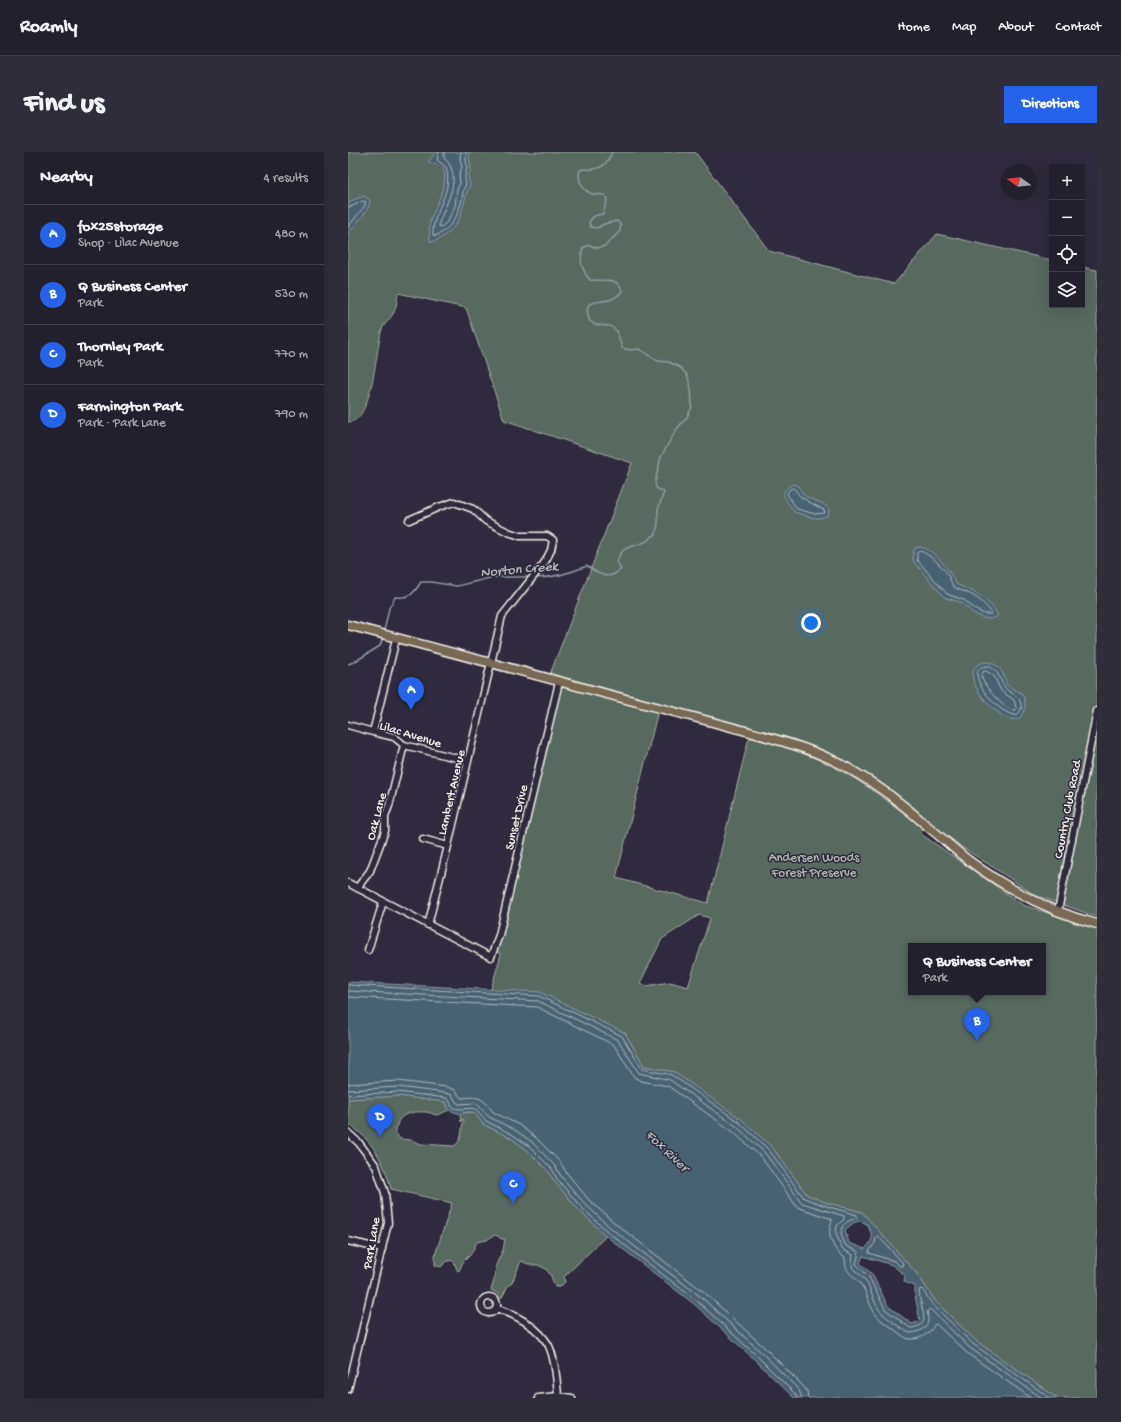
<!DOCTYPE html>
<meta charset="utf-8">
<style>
:root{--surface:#23202e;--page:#2f2d3a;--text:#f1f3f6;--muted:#a3a3aa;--line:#403e4a;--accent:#2563eb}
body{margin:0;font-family:"Gochi Hand",sans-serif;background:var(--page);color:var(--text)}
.controls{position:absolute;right:12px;top:12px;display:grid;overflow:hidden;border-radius:0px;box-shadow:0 4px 16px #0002}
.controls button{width:36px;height:36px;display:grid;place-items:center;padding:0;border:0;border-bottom:1px solid var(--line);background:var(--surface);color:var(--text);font:20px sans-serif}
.compass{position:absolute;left:653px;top:12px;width:36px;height:36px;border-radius:50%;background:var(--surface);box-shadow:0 4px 16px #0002;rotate:285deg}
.you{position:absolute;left:463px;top:471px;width:14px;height:14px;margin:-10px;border:3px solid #fff;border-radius:50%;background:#1a73e8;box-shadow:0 0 0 6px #1a73e833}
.badge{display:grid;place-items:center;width:26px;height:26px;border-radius:50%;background:var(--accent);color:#fff;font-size:13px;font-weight:700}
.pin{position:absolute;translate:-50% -33px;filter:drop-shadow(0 1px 2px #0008)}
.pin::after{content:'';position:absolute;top:21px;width:14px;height:12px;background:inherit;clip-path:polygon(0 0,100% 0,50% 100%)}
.popup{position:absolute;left:560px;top:791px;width:138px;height:52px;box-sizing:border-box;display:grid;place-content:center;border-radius:0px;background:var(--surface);filter:drop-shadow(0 1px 3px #0005);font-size:13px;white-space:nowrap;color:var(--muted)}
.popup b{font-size:15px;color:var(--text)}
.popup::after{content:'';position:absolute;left:50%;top:100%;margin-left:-8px;border:8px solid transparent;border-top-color:var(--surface)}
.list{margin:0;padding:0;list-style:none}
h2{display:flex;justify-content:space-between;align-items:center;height:52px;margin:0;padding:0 16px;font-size:17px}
h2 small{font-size:13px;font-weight:400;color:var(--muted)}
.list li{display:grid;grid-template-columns:26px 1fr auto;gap:12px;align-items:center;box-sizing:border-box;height:60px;padding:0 16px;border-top:1px solid var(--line)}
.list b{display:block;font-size:15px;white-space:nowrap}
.list p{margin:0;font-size:13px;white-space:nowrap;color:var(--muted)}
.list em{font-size:13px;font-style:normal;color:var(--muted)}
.icon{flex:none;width:22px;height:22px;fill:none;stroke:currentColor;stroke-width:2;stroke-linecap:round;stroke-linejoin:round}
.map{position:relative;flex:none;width:749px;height:1246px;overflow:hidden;border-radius:0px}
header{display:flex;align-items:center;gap:24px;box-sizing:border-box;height:56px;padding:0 20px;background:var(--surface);border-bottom:1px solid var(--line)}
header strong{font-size:19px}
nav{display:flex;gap:22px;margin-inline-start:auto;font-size:14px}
.intro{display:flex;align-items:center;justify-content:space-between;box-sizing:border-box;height:96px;padding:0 24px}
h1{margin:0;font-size:28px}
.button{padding:10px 18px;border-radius:0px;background:var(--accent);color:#fff;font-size:14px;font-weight:700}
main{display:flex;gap:24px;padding:0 24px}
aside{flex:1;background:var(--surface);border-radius:0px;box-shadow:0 4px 16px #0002}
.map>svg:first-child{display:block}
.green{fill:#596960;stroke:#a6ada4;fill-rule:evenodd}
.water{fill:#496272;stroke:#8d9ba1;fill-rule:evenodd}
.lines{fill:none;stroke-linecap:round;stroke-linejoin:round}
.shore{stroke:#b0b8b9;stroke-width:1}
.stream{stroke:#8d9ba1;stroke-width:1.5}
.minor-casing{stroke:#f4f1e8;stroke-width:9}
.major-casing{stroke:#f4f1e8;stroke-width:11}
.minor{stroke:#2f2a3d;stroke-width:6}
.major{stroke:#786954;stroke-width:8}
.labels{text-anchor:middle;stroke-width:3;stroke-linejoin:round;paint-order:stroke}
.street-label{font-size:13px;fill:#f4f1e8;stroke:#2f2a3d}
.park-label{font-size:13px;fill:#aeb4ab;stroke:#2f2a3d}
.water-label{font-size:14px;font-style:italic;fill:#b0b8b9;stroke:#2f2a3d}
</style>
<header>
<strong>Roamly</strong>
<nav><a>Home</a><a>Map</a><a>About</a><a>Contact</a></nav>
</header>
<div class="intro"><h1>Find us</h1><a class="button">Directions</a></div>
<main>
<aside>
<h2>Nearby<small>4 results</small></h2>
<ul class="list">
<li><span class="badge">A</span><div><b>fox25storage</b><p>Shop · Lilac Avenue</p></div><em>480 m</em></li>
<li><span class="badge">B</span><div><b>Q Business Center</b><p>Park</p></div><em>530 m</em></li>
<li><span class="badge">C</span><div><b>Thornley Park</b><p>Park</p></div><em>770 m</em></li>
<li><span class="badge">D</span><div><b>Farmington Park</b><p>Park · Park Lane</p></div><em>790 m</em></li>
</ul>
</aside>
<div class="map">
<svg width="749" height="1246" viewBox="0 0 749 1246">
<rect width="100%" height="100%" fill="#2f2a3d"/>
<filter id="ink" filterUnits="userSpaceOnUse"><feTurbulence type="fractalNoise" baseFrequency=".025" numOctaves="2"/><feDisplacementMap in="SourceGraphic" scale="8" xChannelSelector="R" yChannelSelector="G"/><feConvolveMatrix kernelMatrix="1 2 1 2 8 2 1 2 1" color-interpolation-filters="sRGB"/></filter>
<g filter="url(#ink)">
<path class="green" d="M0,0h347l74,99 125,33 43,-50 115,26v45h30v-38l15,3v647l-62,-22 -73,-48 -75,-57 -68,-40 -58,-19 -211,-57 82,-211 -128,-43 -38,-112 -68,-15c-1,6 -1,15 -5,21 -3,5 -8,9 -11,15 -6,18 -9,94 -34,93z
M218,535l92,24 -42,167 92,25 40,-162 2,-3h3c21,6 43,12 64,21 39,17 71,42 105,68l-1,7 102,71 74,24v469h-40l-81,-57 -40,-39 -19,-28 -55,-62 -38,-10 -17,-7 -35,-48 -98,-75 -30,-6 -19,-33 -134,-44 10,-35 -6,-4 64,-258 3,-4zM351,763l11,3 -22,69 -18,-5 -24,4 -6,-3 22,-44zM563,794h132v46h-132z
M50,944l48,6 3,8c-3,1 -8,4 -11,5 -5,0 -8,-3 -12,-3 -11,-1 -27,1 -29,13 -2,6 -1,9 3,14l11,1 10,4 33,2c10,-5 6,-18 10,-26l-1,-1 -2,3 -1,-8 2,-1 12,-1 9,12 28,14 15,11 23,23 5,9 24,28 28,27 -42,41 1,5 -5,5h-5l-4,-11 -5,-7 -8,-4h-7l-10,-4 -9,22 -4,3 -7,13 -4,-6 -6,-3 4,-13 1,-12 7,-15 2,-11h-4l-3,-3 -4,-1 -7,5 -10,2 -6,12 -8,8 -4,9 -2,-1 -3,-8 -3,-2 -5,2 -5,5 -6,-2v-10l17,-52 -61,-14c-6,-26 -20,-51 -43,-65v-25z"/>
<path class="water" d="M88,0h34l-1,6 2,11 -3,7 2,9c-9,18 -5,37 -25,50 -4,3 -8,6 -14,7l-1,-1c-1,-7 -1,-13 0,-19 3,-12 24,-47 10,-56 -4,-2 -9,-2 -12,-4z
M16,44l6,4c0,10 -9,17 -15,25 -3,3 -4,7 -7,11v-32l5,-4z
M445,332l4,1c3,3 4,6 6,9 7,7 20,7 26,15l-1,6 -8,3h-6l-20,-6c-7,-12 -18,-19 -1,-28z
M572,395c15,2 30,24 36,37 17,7 33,15 42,31l-2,2 -6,2 -7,-1 -10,-5 -11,-10 -18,-6 -30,-35c-2,-5 -2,-9 1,-14z
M637,510c9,0 16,6 19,14 1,2 2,7 3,9 4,4 10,5 14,8 7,8 4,19 -2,26 -3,0 -7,1 -10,0 -16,-5 -57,-49 -24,-57z
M0,830l192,10 85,41 19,33 30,6 67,47 31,28 35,48 17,7 38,10 55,62 19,28 40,39 81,57h-263l-39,-38 -61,-56 -88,-68 -28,-27 -24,-28 -5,-9 -23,-23 -15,-11 -28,-14 -9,-12h-7l-7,2 -11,-4 -3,-8 -48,-6 -50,3zM512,1069l7,3c6,13 7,15 -2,25l-16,-6 -4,-13 8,-7zM515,1104l29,9 13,10 -1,7 11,4v10l5,25 -8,3 -24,-18 -16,-32 -12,-11z"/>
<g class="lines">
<path class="shore" d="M91,0l-2,8 9,7c8,26 -14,43 -13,68l2,1c16,-6 23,-20 27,-37 1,-6 1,-9 4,-15 -2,-8 -1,-8 1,-16 0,-5 -2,-9 -1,-16
M96,0v6c20,18 2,45 -5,65v3l2,1 6,-5 8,-16 2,-16 3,-7 -1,-8 3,-8 -2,-9 1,-6
M0,55c6,0 10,-5 16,-6l2,1 -2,5 -16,20
M445,336c4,2 4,6 8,9 8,5 15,9 23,13l1,3 -10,1 -18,-5 -10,-15 2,-4z
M572,399c10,3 22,15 28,24 2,3 3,8 5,11 4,4 12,5 17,8 8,4 16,11 21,18v2h-7l-8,-4 -12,-10 -17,-6 -30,-34v-7z
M641,514c11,7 9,10 15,20 4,8 14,6 17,18 1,4 0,7 -4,11 -19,2 -60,-50 -28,-49z
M638,519l8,5 7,15 13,9 2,7 -1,3c-12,0 -30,-23 -34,-34l2,-4z
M0,833l191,11 83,40 20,33 30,6 67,47 30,28 35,48 19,7 34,10v3c-18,5 -19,13 -11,28l13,6 -3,12 13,13 16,32 25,19c5,0 13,-3 14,-8 0,-8 -5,-21 -5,-30l3,-1 11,16 40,39 77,54
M0,839l190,10 80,39 21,33 31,7 66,46 29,27 37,50 42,13v3l-7,7 -1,7 6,16 11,6c-3,20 2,11 12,25 7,9 8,25 17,33 5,5 22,18 28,20 3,0 6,-1 9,-2 10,-5 10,-10 8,-20l3,-2 40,39 72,50
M0,845l189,10 77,38 20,32 7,4 27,5 64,45 29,26 36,50 35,12c0,4 -2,6 -2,9 -2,11 6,25 15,30 0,16 7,15 15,25 8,10 9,24 17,33 3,4 9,8 14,11 5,4 10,8 15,11 11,4 24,-4 28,-13l2,-1 31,29 64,45
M0,932l50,-3 49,6 8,3 6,8 13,-1 7,2 7,6 5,7 26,13 16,12 25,25 6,10 23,28 27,24 88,68 62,57 37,37 4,5 1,7
M0,938l50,-3 48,6 6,2 4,7 3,2 15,-1 4,2 11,12 26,13 17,12 23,24 6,10 24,28 27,25 89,68 61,56 37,37 3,8
M0,943l50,-3 48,6 3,2 3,7c10,4 15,0 24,2l10,12 27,14 16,11 23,23 5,10 24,28 28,26 88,68 61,56 37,37 2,4
M530,1084l25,27 -1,3h-2l-6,-5 -25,-8v-2l6,-8 1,-5z"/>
<path class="stream" d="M188,426c18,0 34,-5 51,-12 12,8 21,16 34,3l-4,-7c5,-18 15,-14 28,-20 4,-2 7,-6 11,-8l2,-11v-14l6,-17 -8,-4 -1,-6 6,-25 15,-27 11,-13 5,-10 -1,-19 -4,-13 -6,-7 -12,-6 -11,-1 -19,-12 -9,1 -8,-2 -5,-17 -7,-5 -15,-1 -6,-5 -2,-10 2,-6c13,-5 23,0 33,-13 -5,-16 -19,-9 -32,-11 -8,-10 -11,-19 -7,-32l6,-3 9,3 7,-2 15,-15 1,-6 -4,-4 -13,3 -7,4 -6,-1 -2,-4c3,-7 6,-8 14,-9l4,-14 -2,-5c-5,-1 -9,0 -13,-1 -10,-4 -15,-15 -12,-24 5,-2 9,0 13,-1 10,-1 16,-8 19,-17
M36,480l5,-24 6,-11c14,1 18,-2 26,-15h10l26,4 37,-9h36
M0,512l6,-2 26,-16 3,-9"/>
<defs>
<path id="minor" d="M61,368l30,-13 15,-5 19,7 13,12 22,11 12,4h27l6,4 -2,10 -6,12 -43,54 -54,230 -20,79
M0,573l25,7 21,5 10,8 64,16
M25,580l23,-93
M75,687l25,7
M0,731l143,74 8,-22 60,-253
M9,736l13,-17 15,-40v-15l4,-10 15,-61
M710,759l39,-200
M20,798l15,-48
M0,981l11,10 17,23 9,27 3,30 -40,166
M0,1089l34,8
M133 1153a8 8 0 1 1 16 0a8 8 0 1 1-16 0Z
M148,1156c20,7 40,17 52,36 7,13 9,37 10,52
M190,1246l20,-2 14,2"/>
<path id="major" d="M0,473l398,106c36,10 75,20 107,40 26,15 51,34 73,54 14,11 28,24 42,35 39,29 82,52 129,64"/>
</defs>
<use href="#minor" class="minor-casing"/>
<use href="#major" class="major-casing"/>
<use href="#minor" class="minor"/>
<use href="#major" class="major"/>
</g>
</g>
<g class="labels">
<g class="street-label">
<text transform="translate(63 581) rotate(17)" y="5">Lilac Avenue</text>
<text transform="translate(102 640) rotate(-77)" y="5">Lambert Avenue</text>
<text transform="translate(718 657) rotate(-79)" y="5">Country Club Road</text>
<text transform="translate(27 664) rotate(-75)" y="5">Oak Lane</text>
<text transform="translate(167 665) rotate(-77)" y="5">Sunset Drive</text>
<text transform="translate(22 1091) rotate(-80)" y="5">Park Lane</text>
</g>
<g class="park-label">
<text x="466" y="709">Andersen Woods<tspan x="466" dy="15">Forest Preserve</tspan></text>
</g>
<g class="water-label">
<text transform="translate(171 416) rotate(-5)" y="5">Norton Creek</text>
<text transform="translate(320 998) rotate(43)" y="5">Fox River</text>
</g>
</g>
</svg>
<div class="controls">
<button>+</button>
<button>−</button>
<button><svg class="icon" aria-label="locate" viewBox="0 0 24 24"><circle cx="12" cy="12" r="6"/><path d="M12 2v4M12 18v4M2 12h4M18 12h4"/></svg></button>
<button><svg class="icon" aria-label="layers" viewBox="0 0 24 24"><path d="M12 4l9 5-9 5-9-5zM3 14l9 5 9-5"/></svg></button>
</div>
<svg class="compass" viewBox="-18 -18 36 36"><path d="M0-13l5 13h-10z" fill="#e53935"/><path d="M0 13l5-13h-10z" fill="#a3a3aa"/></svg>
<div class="you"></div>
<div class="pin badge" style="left:63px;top:558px">A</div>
<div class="pin badge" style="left:629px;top:889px">B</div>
<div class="popup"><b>Q Business Center</b>Park</div>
<div class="pin badge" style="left:165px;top:1052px">C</div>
<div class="pin badge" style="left:32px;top:985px">D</div>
</div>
</main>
